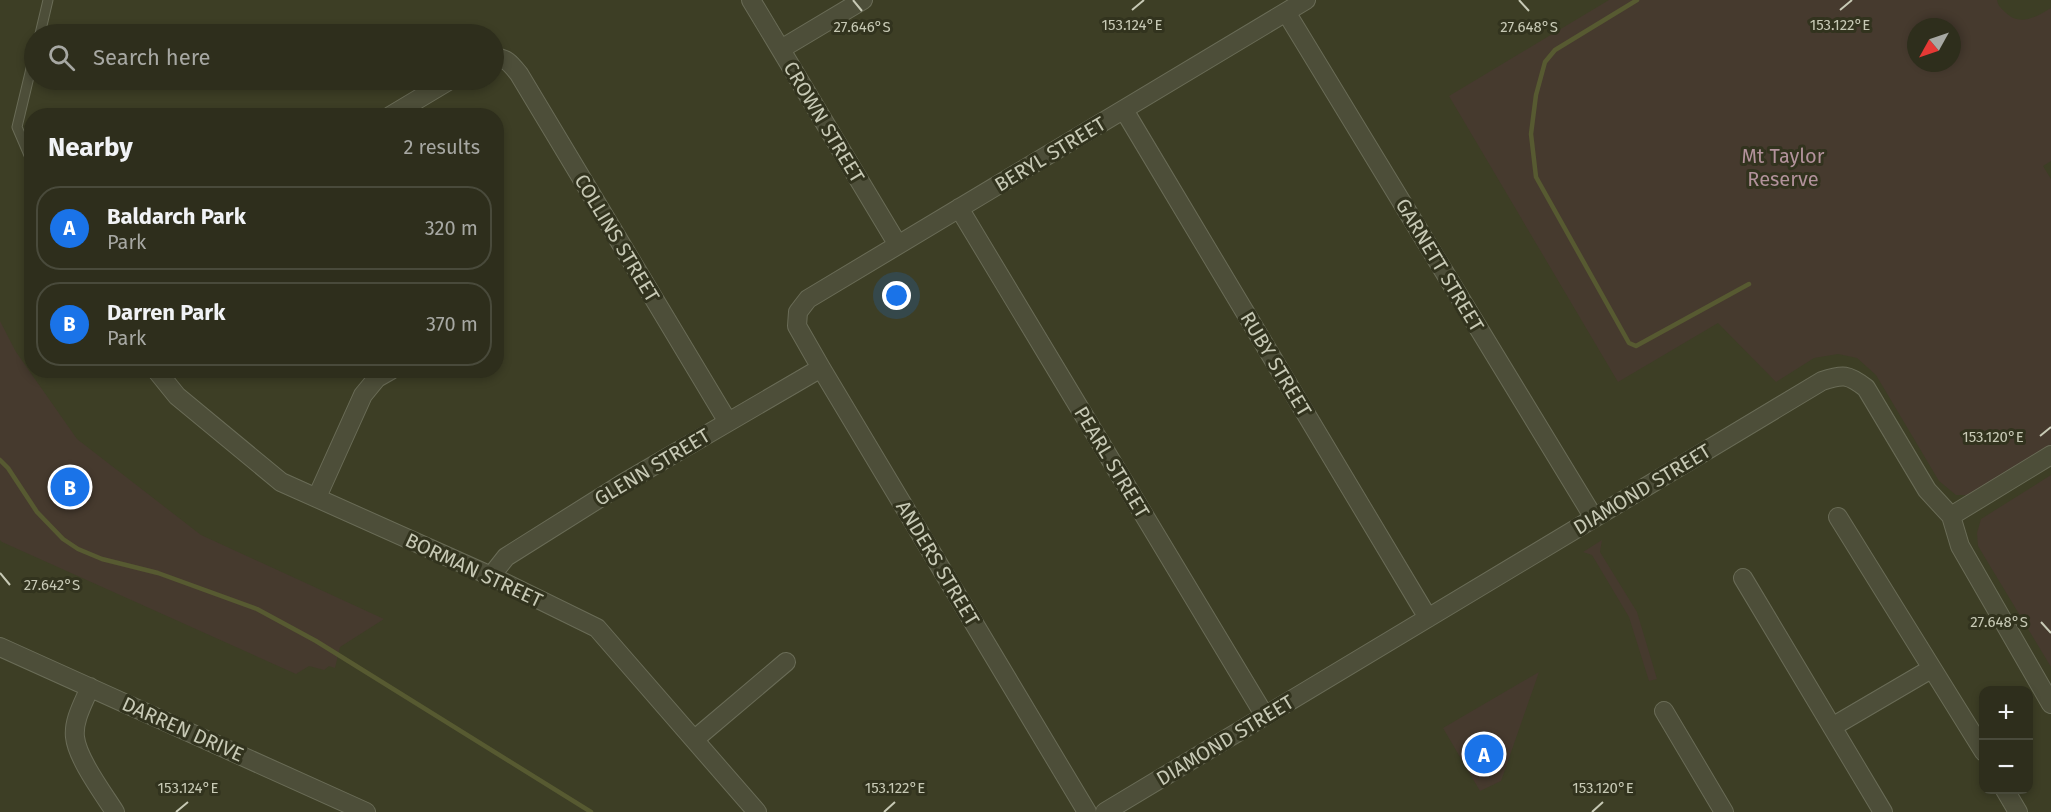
<!DOCTYPE html>
<meta charset="utf-8">
<style>
:root{--surface:#2e2e1c;--page:#363625;--text:#f1f3f6;--muted:#a7a8a3;--line:#494a3b;--accent:#1a73e8}
body{margin:0;font-family:"Fira Sans",sans-serif;background:var(--page);color:var(--text)}
.controls{position:absolute;right:18px;bottom:18px;display:grid;overflow:hidden;border-radius:12px;box-shadow:0 3px 9px #0003}
.controls button{width:54px;height:54px;display:grid;place-items:center;padding:0;border:0;border-bottom:2px solid var(--line);background:var(--surface);color:var(--text);font:30px sans-serif}
.compass{position:absolute;left:1907px;top:18px;width:54px;height:54px;border-radius:50%;background:var(--surface);box-shadow:0 3px 9px #0003;rotate:230deg}
.you{position:absolute;left:897px;top:296px;width:21px;height:21px;margin:-15px;border:4px solid #fff;border-radius:50%;background:#1a73e8;box-shadow:0 0 0 9px #1a73e833}
.badge{display:grid;place-items:center;width:39px;height:39px;border-radius:50%;background:var(--accent);color:#fff;font-size:20px;font-weight:700}
.pin{position:absolute;translate:-50% -50%;border:3px solid #fff;box-shadow:0 2px 6px #0006}
.list{margin:0;padding:0;list-style:none}
h2{display:flex;justify-content:space-between;align-items:center;height:78px;margin:0;padding:0 24px;font-size:26px}
h2 small{font-size:20px;font-weight:400;color:var(--muted)}
.list li{display:grid;grid-template-columns:39px 1fr auto;gap:18px;align-items:center;box-sizing:border-box;height:84px;margin:0 12px 12px;padding:0 12px;border:2px solid var(--line);border-radius:24px}
.list b{display:block;font-size:22px;white-space:nowrap}
.list p{margin:0;font-size:20px;white-space:nowrap;color:var(--muted)}
.list em{font-size:20px;font-style:normal;color:var(--muted)}
.icon{flex:none;width:33px;height:33px;fill:none;stroke:currentColor;stroke-width:2;stroke-linecap:round;stroke-linejoin:round}
.map{position:relative;flex:none;width:2051px;height:812px;overflow:hidden}
.search{position:absolute;background:var(--surface);box-shadow:0 3px 9px #0003;left:24px;top:24px;width:480px;height:66px;display:flex;align-items:center;gap:15px;box-sizing:border-box;padding:0 21px;border-radius:33px;color:var(--muted);font-size:22px}
.panel{position:absolute;background:var(--surface);box-shadow:0 3px 9px #0003;left:24px;top:108px;width:480px;height:270px;border-radius:24px}
.map>svg:first-child{display:block}
.green{fill:#463a2e;fill-rule:evenodd}
.lines{fill:none;stroke-linecap:round;stroke-linejoin:round}
.stream{stroke:#575a31;stroke-width:4.5}
.service-casing{stroke:#6a6c57;stroke-width:11}
.minor-casing{stroke:#6a6c57;stroke-width:20}
.service{stroke:#4d4e39;stroke-width:9}
.minor{stroke:#4d4e39;stroke-width:18}
.ticks{fill:none;stroke:#c7c9b5;stroke-width:2}
.labels{text-anchor:middle;stroke-width:6;stroke-linejoin:round;paint-order:stroke}
.street-label{font-size:20px;fill:#c7c9b5;stroke:#32331e}
.park-label{font-size:20px;fill:#b2929b;stroke:#32331e}
.ticks-label{font-size:15px;text-anchor:middle;fill:#c7c9b5;stroke:#32331e;stroke-width:6;stroke-linejoin:round;paint-order:stroke}
</style>
<div class="map">
<svg width="2051" height="812" viewBox="0 0 2051 812">
<rect width="100%" height="100%" fill="#3d3e25"/>
<path class="green" d="M1609,0h388c1,6 4,8 8,12 15,15 31,5 46,-4v153l-8,5 8,13v267l-82,49h-13l-17,-14 -63,-106 -19,-17 -19,-4 -24,4 -38,24 -58,-59 -100,59 -169,-286zM1916,27h36v36h-36z
M0,321l16,31 61,87 124,96 183,84 -44,28 -5,21 -6,-2 -5,4 -15,-4 -13,8 -294,-132 -2,-2z
M2051,475v192l-73,-121 -1,-13 4,-14z
M1602,540l-2,12 37,60 20,67 -8,2 -20,-64 -37,-62 -9,-3z
M1539,672l-38,109 -21,10 -37,-63z"/>
<g class="lines">
<path class="stream" d="M1637,0l-82,50 -10,12 -9,33 -5,39 5,43 93,166 7,3 113,-62
M0,460l8,8 29,44 26,27 15,10 24,10 56,14 99,36 59,32 275,171"/>
<defs>
<path id="service" d="M40,34l8,-34
M32,162l-15,-35 17,-71"/>
<path id="minor" d="M751,0l147,245
M1286,12l308,506
M781,49l82,-49
M494,58c12,-1 17,6 25,16l209,348
M1124,110l304,508
M390,116l60,-36
M959,208l306,508
M156,370l21,26 104,86 210,94 106,52 160,184
M317,497l46,-102 14,-17 14,-8
M1951,516l100,-61
M1838,517l146,235
M491,576l15,-19 116,-73 199,-116
M1743,578l140,234
M0,647l366,165
M90,687c-6,15 -17,33 -15,50 2,21 28,56 40,75
M1664,711l60,101
M1832,727l99,-58
M695,739l91,-77
M2005,790l13,22
M1087,812l-266,-444 -24,-42 1,-14 10,-13 498,-299
M1105,812l717,-431c21,-7 26,-7 44,7l61,102 24,26 9,30 91,158"/>
</defs>
<use href="#service" class="service-casing"/>
<use href="#minor" class="minor-casing"/>
<use href="#service" class="service"/>
<use href="#minor" class="minor"/>
</g>
<path class="ticks" d="M853,0l9,11M1519,0l10,11M1132,10l12,-10M1840,10l12,-10M2040,436l11,-9M0,573l10,12M2041,622l10,11M176,812l12,-10M884,812l11,-10M1592,812l11,-10"/>
<g class="labels">
<g class="street-label">
<text transform="translate(824 122) rotate(59)" y="7">CROWN STREET</text>
<text transform="translate(1050 154) rotate(-31)" y="7">BERYL STREET</text>
<text transform="translate(617 238) rotate(59)" y="7">COLLINS STREET</text>
<text transform="translate(1440 265) rotate(59)" y="7">GARNETT STREET</text>
<text transform="translate(1276 364) rotate(59)" y="7">RUBY STREET</text>
<text transform="translate(1112 462) rotate(59)" y="7">PEARL STREET</text>
<text transform="translate(652 467) rotate(-31)" y="7">GLENN STREET</text>
<text transform="translate(1642 489) rotate(-31)" y="7">DIAMOND STREET</text>
<text transform="translate(938 563) rotate(59)" y="7">ANDERS STREET</text>
<text transform="translate(474 570) rotate(25)" y="7">BORMAN STREET</text>
<text transform="translate(183 729) rotate(24)" y="7">DARREN DRIVE</text>
<text transform="translate(1225 740) rotate(-31)" y="7">DIAMOND STREET</text>
</g>
<g class="park-label">
<text x="1783" y="163">Mt Taylor<tspan x="1783" dy="23">Reserve</tspan></text>
</g>
</g>
<g class="ticks-label">
<text x="1132" y="30">153.124°E</text>
<text x="1840" y="30">153.122°E</text>
<text x="862" y="32">27.646°S</text>
<text x="1529" y="32">27.648°S</text>
<text x="1993" y="442">153.120°E</text>
<text x="52" y="590">27.642°S</text>
<text x="1999" y="627">27.648°S</text>
<text x="188" y="793">153.124°E</text>
<text x="895" y="793">153.122°E</text>
<text x="1603" y="793">153.120°E</text>
</g>
</svg>
<div class="controls">
<button>+</button>
<button>−</button>
</div>
<svg class="compass" viewBox="-18 -18 36 36"><path d="M0-13l5 13h-10z" fill="#e53935"/><path d="M0 13l5-13h-10z" fill="#a7a8a3"/></svg>
<div class="you"></div>
<div class="pin badge" style="left:1484px;top:754px">A</div>
<div class="pin badge" style="left:70px;top:487px">B</div>
<div class="search"><svg class="icon" aria-label="search" viewBox="0 0 24 24"><circle cx="10" cy="10" r="6"/><path d="M15 15l6 6"/></svg>Search here</div>
<section class="panel">
<h2>Nearby<small>2 results</small></h2>
<ul class="list">
<li><span class="badge">A</span><div><b>Baldarch Park</b><p>Park</p></div><em>320 m</em></li>
<li><span class="badge">B</span><div><b>Darren Park</b><p>Park</p></div><em>370 m</em></li>
</ul>
</section>
</div>
